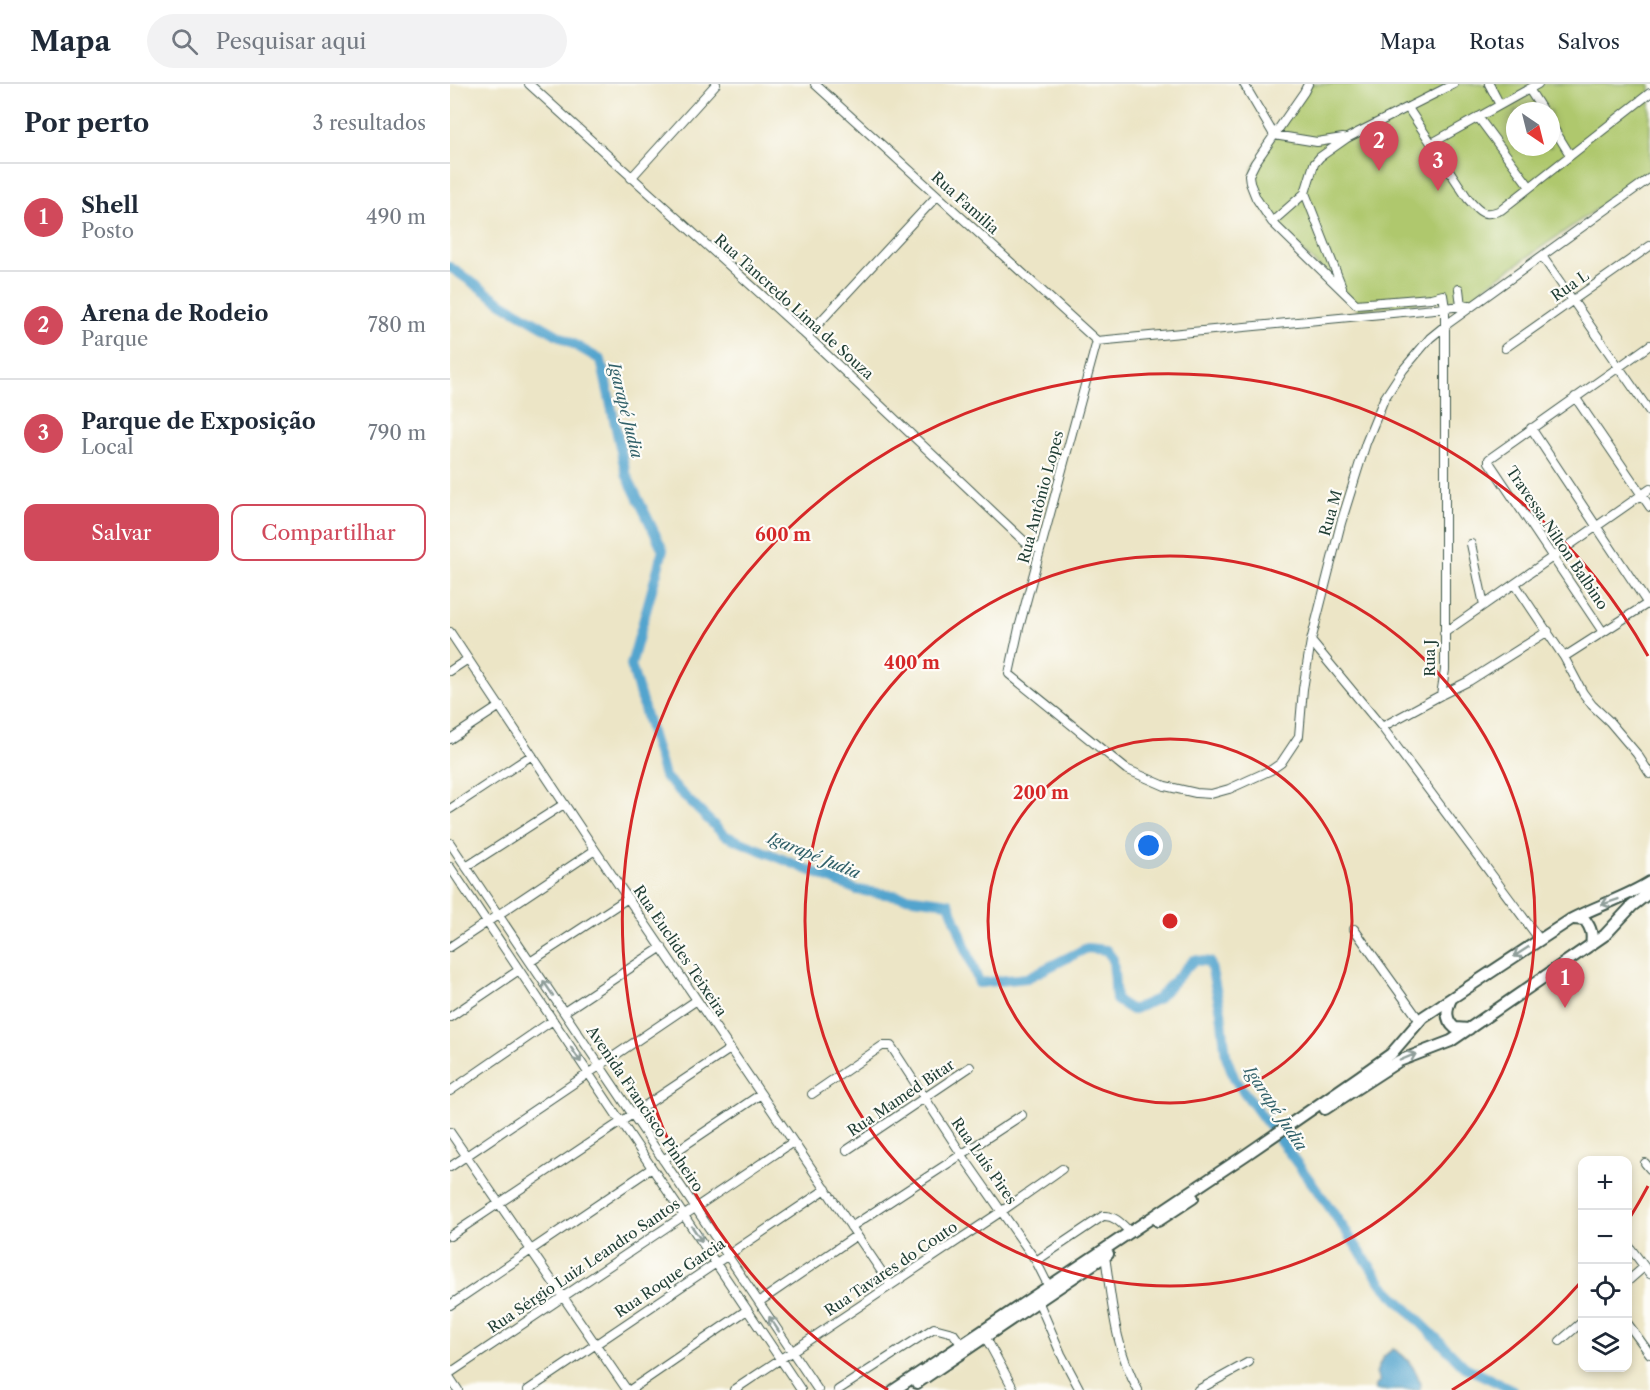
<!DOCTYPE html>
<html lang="pt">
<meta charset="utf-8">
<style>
:root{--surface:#fff;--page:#f2f2f3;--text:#1f2937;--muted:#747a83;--line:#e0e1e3;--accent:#d1495b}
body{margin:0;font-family:"Libre Caslon Text",serif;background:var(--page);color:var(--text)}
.controls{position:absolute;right:18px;bottom:18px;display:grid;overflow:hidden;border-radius:12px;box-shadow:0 3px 9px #0003}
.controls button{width:54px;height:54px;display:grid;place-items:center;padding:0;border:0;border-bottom:2px solid var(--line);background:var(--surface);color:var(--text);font:30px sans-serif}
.compass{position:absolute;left:1056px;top:18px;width:54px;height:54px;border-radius:50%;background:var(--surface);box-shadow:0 3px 9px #0003;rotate:145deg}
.you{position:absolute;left:699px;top:762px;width:21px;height:21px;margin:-15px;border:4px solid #fff;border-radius:50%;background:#1a73e8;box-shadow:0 0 0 9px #1a73e833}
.badge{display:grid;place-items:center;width:39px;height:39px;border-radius:50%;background:var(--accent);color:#fff;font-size:20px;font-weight:700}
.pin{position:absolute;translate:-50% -50px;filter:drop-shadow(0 2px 3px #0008)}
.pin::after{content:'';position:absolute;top:32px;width:21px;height:18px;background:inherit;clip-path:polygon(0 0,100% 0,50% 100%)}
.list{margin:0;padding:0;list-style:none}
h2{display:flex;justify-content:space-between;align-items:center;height:78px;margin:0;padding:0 24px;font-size:26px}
h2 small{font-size:20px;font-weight:400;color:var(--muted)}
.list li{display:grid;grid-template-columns:39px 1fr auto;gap:18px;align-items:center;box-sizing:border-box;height:108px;padding:0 24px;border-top:2px solid var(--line)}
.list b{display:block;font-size:22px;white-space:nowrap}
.list p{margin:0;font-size:20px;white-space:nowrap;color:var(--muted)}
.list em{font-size:20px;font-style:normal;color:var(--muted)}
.actions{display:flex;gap:12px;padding:18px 24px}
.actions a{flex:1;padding:14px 0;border:2px solid var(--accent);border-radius:12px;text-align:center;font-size:21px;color:var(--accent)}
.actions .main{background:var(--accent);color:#fff}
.icon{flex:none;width:33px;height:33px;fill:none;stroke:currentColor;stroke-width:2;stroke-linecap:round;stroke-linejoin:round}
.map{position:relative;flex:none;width:1200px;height:1306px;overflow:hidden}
header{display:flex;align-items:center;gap:36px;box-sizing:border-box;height:84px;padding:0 30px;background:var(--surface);border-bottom:2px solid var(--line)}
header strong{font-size:28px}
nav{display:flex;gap:33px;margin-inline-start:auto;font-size:21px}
.search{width:420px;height:54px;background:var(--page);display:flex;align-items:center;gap:15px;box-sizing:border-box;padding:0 21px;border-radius:33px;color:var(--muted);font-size:22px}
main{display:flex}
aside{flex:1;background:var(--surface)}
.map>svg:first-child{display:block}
.green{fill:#afc86d;stroke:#678250;stroke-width:1.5;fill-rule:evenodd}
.water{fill:#53a4ce;stroke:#397081;stroke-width:1.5}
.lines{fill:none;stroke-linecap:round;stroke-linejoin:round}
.river{stroke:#53a4ce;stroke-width:10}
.minor-casing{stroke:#3e564a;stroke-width:10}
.highway-casing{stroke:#3e564a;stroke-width:14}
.minor{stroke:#fff;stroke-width:8}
.highway{stroke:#fff;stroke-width:10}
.oneway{stroke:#8f9e9a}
.ring{fill:none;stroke:#d62828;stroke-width:3}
.labels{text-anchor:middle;stroke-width:4.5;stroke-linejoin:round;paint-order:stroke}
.street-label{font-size:15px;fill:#1f3d34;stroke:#fdfcf7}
.water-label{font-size:16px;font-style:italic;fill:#31616a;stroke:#fdfcf7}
.centre{fill:#d62828;stroke:#fdfcf7;stroke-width:3}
.ring-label{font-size:18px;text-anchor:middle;font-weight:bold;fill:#d62828;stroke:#fdfcf7;stroke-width:4.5;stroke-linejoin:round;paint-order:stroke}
</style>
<header>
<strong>Mapa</strong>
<div class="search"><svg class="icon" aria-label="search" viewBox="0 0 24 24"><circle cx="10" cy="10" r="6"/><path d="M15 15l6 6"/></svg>Pesquisar aqui</div>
<nav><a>Mapa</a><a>Rotas</a><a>Salvos</a></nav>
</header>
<main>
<aside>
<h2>Por perto<small>3 resultados</small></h2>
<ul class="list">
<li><span class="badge">1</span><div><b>Shell</b><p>Posto</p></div><em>490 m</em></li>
<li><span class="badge">2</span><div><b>Arena de Rodeio</b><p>Parque</p></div><em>780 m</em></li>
<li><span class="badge">3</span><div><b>Parque de Exposição</b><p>Local</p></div><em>790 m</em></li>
</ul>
<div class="actions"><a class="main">Salvar</a><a>Compartilhar</a></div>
</aside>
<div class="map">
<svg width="1200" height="1306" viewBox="0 0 1200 1306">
<rect width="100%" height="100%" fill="#fdfcf7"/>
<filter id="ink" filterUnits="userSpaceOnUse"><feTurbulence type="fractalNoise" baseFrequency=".0167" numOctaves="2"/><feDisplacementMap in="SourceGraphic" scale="12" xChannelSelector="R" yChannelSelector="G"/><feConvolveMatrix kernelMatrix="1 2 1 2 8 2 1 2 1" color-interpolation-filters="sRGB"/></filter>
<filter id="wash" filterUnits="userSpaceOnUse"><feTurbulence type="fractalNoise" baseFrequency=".008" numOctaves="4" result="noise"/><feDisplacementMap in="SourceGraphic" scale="24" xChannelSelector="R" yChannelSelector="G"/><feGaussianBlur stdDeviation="1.35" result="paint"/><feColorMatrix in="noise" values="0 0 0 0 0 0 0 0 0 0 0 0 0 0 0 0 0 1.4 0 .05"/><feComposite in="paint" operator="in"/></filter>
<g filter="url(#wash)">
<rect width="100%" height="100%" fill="#ece5c6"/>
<path class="green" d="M858,0h342v88l-170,118 -4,7 -118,13 -14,-19 -72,-69 -16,-24 -4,-29zM1065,27h36v36h-36z"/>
<path class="water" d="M943,1265c13,6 29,26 27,41h-44l-1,-4 5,-4 -4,-9 7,-16z"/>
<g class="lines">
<path class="river" d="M0,183l52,36 99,57 25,114 37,76 -32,115 33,111 60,59 133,55 92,13 30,80 48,-5 60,-30 19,2 7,9 3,41 16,10 25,-11 37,-39 16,2 11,50 5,44 9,24 88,118 60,87 82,82 48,23"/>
</g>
</g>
<g filter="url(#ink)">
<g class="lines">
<defs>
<path id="minor" d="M79,0l278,252 218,206 15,8
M365,0l282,257
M794,0l30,51 43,7 26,-4
M858,0l-4,8 -49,71 -6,12 1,8 6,15 16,24 84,82 75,-6 12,-3 2,13 25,-3
M1039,0l11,21
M1079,5l14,22
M958,24l60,91c12,14 16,18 33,11l149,-117
M1028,33l52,70
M1101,40l19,31
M982,59l106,-59
M181,94l85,-94
M822,138l33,-29
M1092,172l108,156
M892,203l-37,-94 9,-29 6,-7 27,-19 107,-54
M1009,205l2,17
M357,252l130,-140
M647,257l-78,287 -10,46 117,95 39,17 31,7 15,1 18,-5 42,-19 10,-7 18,-27 4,-47 8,-48 30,-118 25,-80 18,-44 19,-29 27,-32 16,-13 204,-147
M647,257l348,-33v362l-4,25
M1055,264l145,-102
M1125,313l75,110
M1081,344l117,176
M1021,460l13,61
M1065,500l49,73 19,36 9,12 17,16 28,33 13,20
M0,548l145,218 295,434
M1153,548l-114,-170v-3l161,-114
M994,549l206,-144
M861,557l71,86
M1114,573l86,-55
M0,587l18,-12
M0,655l50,-33
M0,725l82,-54
M0,759l368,547
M0,783l351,523
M16,783l98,-63
M904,845l66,92
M1090,856l-158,-213 59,-32 28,-14 79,-50
M0,863l145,-97
M80,878l98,-64
M114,928l98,-65
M0,933l69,-47
M0,1007l103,-71
M362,1010l70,-48h9l71,109 74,106 12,24
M0,1048l177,258
M397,1066l123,-83
M213,1076l98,-66
M1195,1079l5,6
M0,1083l247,-167
M401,1143l171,-112
M0,1152l280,-187
M1178,1161l22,29
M655,1172c7,46 10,93 33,134
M586,1177l67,-45c11,-1 19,8 26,15
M1178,1197l16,-14
M309,1218l98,-67
M589,1219l22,51 19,36
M0,1221l202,-137
M1178,1240l22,30
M536,1254l28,52
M1110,1257l22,-19
M0,1289l343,-231
M0,1294l8,12
M78,1306l298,-201
M180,1306l117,-80
M284,1306l268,-179 60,-42
M388,1306l96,-62 19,5 8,11
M748,1306l51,-28"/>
<path id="highway" d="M1124,835l11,1c6,8 8,14 6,25
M1001,915c-5,11 -6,21 4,29l14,1
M875,1025l74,-48 52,-20 154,-106 27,-29 18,-14
M708,1137l35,-23
M467,1299l191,-129
M444,1306l353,-236 113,-78 31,-22 32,-37 147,-97c26,-14 55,-22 80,-38"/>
</defs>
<use href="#minor" class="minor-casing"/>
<use href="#highway" class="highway-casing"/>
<use href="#minor" class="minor"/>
<use href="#highway" class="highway"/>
</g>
<defs><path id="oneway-shaft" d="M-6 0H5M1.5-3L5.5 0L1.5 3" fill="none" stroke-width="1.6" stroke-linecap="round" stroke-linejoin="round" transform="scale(1.5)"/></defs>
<g class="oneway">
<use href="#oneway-shaft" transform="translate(1160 818) rotate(161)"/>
<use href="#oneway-shaft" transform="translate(1071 868) rotate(147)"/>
<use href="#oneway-shaft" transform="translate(98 904) rotate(-124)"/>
<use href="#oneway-shaft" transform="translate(126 971) rotate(56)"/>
<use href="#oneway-shaft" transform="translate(958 973) rotate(-23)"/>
<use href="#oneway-shaft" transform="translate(247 1150) rotate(56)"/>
<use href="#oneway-shaft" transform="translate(324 1240) rotate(-124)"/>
</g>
</g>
<g class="ring">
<circle cx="720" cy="837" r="182"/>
<circle cx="720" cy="837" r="365"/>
<path d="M1198 1102A547 547 0 0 1 1179 1135M1130 1199A547 547 0 0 1 1002 1306M438 1306A547 547 0 1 1 1198 572"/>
</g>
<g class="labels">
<g class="street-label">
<text transform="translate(515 119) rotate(42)" y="5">Rua Familia</text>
<text transform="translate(1120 202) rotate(-35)" y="5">Rua L</text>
<text transform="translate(344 223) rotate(42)" y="5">Rua Tancredo Lima de Souza</text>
<text transform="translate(591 413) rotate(-75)" y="5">Rua Antônio Lopes</text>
<text transform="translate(881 429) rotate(-74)" y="5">Rua M</text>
<text transform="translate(1107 454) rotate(56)" y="5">Travessa Nilton Balbino</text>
<text transform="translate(980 574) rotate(-90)" y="5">Rua J</text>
<text transform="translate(230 867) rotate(56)" y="5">Rua Euclides Teixeira</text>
<text transform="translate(451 1014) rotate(-34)" y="5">Rua Mamed Bitar</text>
<text transform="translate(195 1025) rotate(56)" y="5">Avenida Francisco Pinheiro</text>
<text transform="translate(534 1077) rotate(55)" y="5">Rua Luís Pires</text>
<text transform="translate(134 1182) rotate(-34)" y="5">Rua Sérgio Luiz Leandro Santos</text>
<text transform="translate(441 1185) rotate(-34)" y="5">Rua Tavares do Couto</text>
<text transform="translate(220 1194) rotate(-34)" y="5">Rua Roque Garcia</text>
</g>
<g class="water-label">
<text transform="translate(176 326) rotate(76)" y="6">Igarapé Judia</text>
<text transform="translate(364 771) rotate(22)" y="6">Igarapé Judia</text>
<text transform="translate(826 1024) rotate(56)" y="6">Igarapé Judia</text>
</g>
</g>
<circle cx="720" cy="837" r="9" class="centre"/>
<g class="ring-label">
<text x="333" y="457">600 m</text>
<text x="462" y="585">400 m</text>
<text x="591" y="715">200 m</text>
</g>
</svg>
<div class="controls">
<button>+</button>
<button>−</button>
<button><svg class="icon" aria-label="locate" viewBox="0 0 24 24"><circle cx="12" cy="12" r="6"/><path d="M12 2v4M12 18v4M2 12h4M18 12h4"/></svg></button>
<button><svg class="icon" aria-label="layers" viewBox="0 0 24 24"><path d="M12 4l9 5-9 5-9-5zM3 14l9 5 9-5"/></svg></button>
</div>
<svg class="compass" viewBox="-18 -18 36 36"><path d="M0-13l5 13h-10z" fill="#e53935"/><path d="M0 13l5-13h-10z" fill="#747a83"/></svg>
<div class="you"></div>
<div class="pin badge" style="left:1115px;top:924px">1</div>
<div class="pin badge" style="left:929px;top:87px">2</div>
<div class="pin badge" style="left:988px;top:107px">3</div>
</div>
</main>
